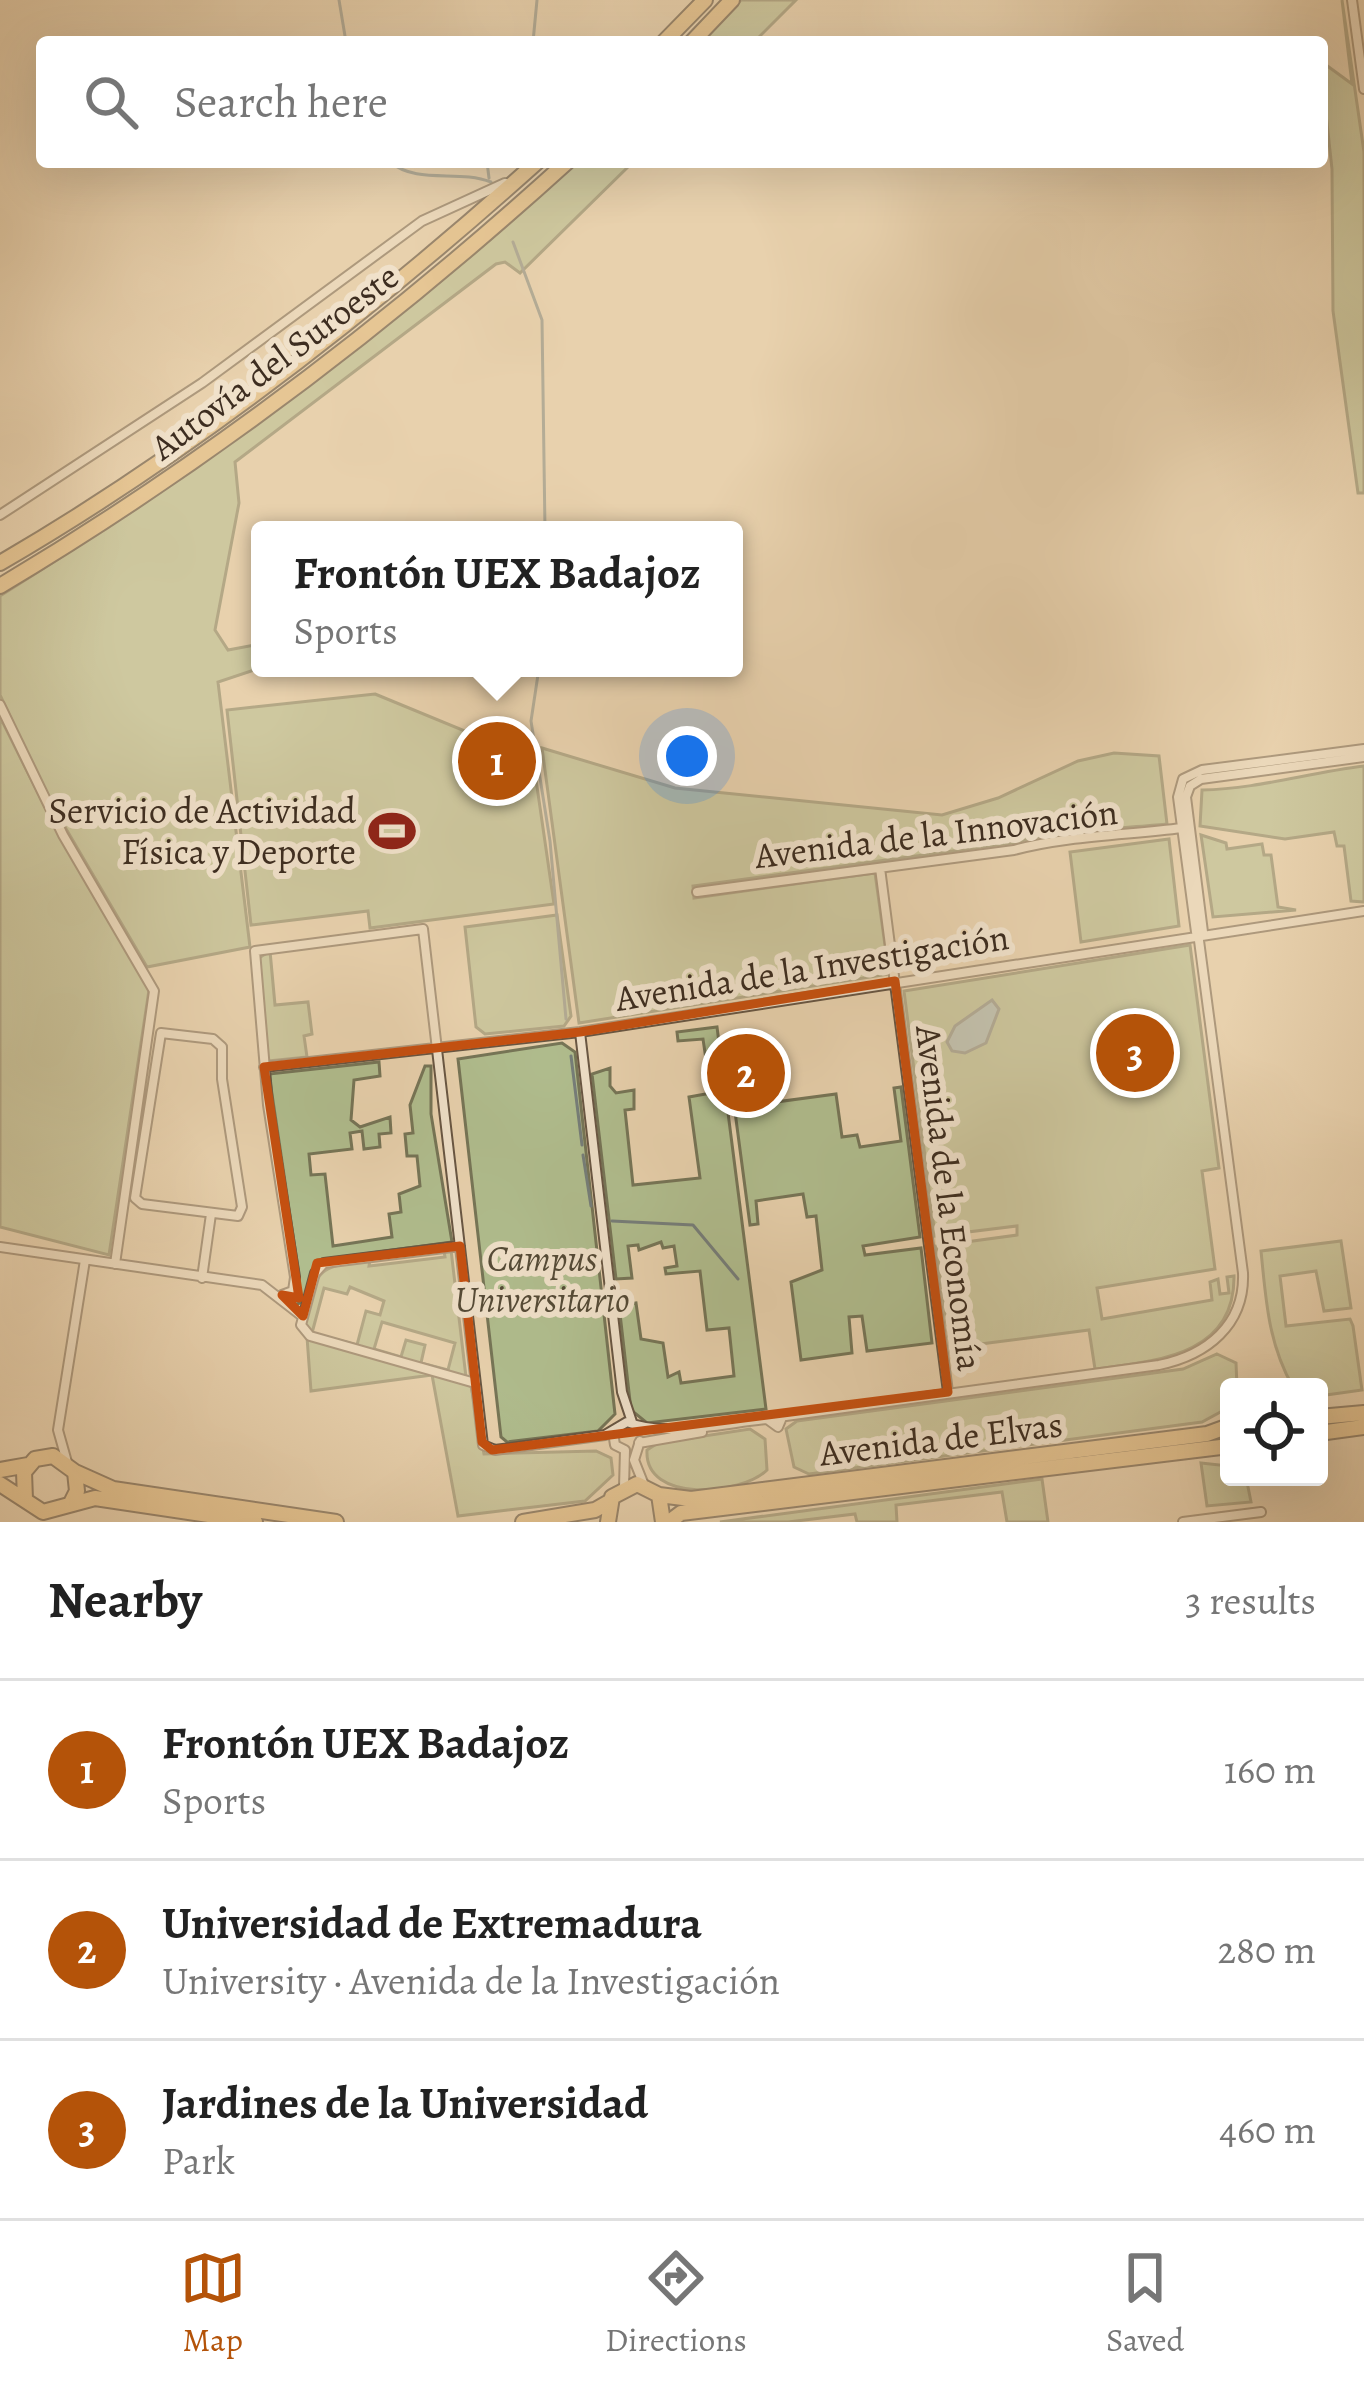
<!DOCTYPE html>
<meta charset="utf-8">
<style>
:root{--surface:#fff;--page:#f2f2f2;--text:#222;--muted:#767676;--line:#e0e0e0;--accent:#b45309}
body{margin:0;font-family:Alegreya,serif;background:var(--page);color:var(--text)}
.controls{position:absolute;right:36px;bottom:36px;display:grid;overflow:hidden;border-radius:12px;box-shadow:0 12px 48px #0002}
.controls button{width:108px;height:108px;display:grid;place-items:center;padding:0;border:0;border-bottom:3px solid var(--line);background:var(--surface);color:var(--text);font:60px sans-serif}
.you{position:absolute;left:687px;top:756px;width:42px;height:42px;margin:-30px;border:9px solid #fff;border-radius:50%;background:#1a73e8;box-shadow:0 0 0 18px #1a73e833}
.badge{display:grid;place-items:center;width:78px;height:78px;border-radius:50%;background:var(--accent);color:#fff;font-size:39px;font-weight:700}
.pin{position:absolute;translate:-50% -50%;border:6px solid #fff;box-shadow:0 3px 12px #0006}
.popup{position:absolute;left:251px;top:521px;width:492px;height:156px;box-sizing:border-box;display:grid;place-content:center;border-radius:12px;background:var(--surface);filter:drop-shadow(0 3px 9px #0005);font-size:39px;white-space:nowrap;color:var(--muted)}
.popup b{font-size:45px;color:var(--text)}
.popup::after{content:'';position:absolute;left:50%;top:100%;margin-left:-24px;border:24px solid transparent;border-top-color:var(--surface)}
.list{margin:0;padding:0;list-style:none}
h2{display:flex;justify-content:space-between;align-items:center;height:156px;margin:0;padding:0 48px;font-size:51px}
h2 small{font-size:39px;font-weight:400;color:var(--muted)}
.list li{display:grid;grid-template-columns:78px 1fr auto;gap:36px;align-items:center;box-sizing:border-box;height:180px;padding:0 48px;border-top:3px solid var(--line)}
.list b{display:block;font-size:45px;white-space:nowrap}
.list p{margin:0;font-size:39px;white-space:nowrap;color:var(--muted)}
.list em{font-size:39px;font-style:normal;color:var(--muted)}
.icon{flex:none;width:66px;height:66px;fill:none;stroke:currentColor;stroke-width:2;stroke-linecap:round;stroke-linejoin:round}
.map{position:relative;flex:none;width:1364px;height:1522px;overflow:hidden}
.search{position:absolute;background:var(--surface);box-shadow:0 12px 48px #0002;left:36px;right:36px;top:36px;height:132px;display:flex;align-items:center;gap:30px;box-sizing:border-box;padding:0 42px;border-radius:12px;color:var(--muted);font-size:45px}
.sheet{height:696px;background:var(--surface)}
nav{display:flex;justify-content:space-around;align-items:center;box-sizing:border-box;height:168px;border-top:3px solid var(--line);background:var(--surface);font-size:33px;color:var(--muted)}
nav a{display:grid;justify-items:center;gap:6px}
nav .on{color:var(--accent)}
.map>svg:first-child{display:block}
.green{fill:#b0bd8e;stroke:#767557;stroke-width:3;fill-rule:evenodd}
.water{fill:#9cb4b6;stroke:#767e7a;stroke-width:3}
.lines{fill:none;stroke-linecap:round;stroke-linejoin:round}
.stream{stroke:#767e7a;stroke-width:3}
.street-casing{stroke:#685643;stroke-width:12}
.highway-casing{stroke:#3d2d20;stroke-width:18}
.street{stroke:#f0e1ca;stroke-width:8}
.highway{stroke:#e4b876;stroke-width:14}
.marked{fill:none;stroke:#c65010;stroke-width:9;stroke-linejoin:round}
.labels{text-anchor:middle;stroke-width:12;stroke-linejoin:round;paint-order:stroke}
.street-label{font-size:36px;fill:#3d2d20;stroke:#f0e1ca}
.poi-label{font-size:36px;fill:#3d2d20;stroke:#f0e1ca;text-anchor:end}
.park-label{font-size:36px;font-style:italic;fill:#544a36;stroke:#f0e1ca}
</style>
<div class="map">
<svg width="1364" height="1522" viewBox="0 0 1364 1522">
<rect width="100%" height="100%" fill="#e8d1ad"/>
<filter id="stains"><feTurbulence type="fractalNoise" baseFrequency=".00167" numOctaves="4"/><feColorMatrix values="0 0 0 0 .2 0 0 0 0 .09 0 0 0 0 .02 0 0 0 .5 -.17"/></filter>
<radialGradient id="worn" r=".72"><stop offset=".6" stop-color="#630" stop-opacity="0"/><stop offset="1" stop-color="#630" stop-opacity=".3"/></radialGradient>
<path class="green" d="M741,0h55l-42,42h-54z
M1342,0l22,152v341h-6l-25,-182 -1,-142 -10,-92v-15l30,22z
M577,162h56l-113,111 -15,-11 -9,2 -261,198 4,41 -24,127 13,20 32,-6v24l-42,14 32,265 -103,20 -99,-169 -48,-103v-99c204,-128 400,-270 577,-434z
M375,694l158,65 21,145 -184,24 -2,-17 -117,14 -24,-215z
M0,717l59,118 90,155 -40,265 -109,-28z
M542,748l133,40 267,27 56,-17 80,-37 36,-8 45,3 8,68c-28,3 -132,9 -147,18l-327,44 1,12 181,-25 14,101 -310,49z
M1364,766v136l-13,-1 -7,-55h-7l-3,-14 -49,7 -85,-13 2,-36c55,-1 105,-17 162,-24z
M1201,835l25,8 1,6 35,-5 2,11h7l7,52 18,3 -83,7z
M1169,839l10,87 -98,16 -11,-90z
M557,915l14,101 -7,10 -79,8 -9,-7 -11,-100z
M1190,945l29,223 -17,3 13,98 -118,19 5,31 110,-19 -2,-18 8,-3 2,15 9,-1 -2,-16 7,-1c1,80 -78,85 -139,93l-6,-39 -132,17 -6,6 -15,-107 81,-11v-9l-82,10 -31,-245z
M270,951l5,54 33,-3 4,32 -8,2 3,21 -39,4 -9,-103z
M717,1027l49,382 -119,14 -16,-13 -12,-105 17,-2 5,36 22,4 5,34 11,-5 2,11 53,-7 -5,-48 -22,2 -7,-59 -34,3 -1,-6 12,-2 -3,-20 -11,2 -2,-6 -22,8 -1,-5 -10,1 4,32 -16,1 -24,-205 18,-6v18l6,7 18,-3v19l-9,1 8,75 67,-7 -11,-81 22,-4 -8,-54 -25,2 -1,-9z
M562,1043l13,9 40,362 -17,17 -91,11 -6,-5 -43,-378z
M379,1062l1,14 -26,4 -3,40 9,7 30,-10 1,16 -12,1 1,13 -16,2 -2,-18 -12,2 2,16 -43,5 2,21 14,-1 8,72 59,-9 -3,-23 12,-2 -2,-18 21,-8 -3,-30h-10l-2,-22 8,-1 -3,-28 15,-39h6v48l21,128 -134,18 -15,42 -9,3 4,-36 -29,-195z
M901,1087l19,150 -57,9 2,9 56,-7 11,95 -65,8 -5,-35 -13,1 3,36 -51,7 -10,-78 31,-12 -6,-54 -9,1 -4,-23 -47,7 2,23 -8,1 -18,-136 11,-1 3,18 90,-12 6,43 15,-2 3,12 41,-6 -7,-53z
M1341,1241l10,67 -27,3 -8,-40 -36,5 6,50 64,-7 3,7 9,64 -43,6v-9h-26c-25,-44 -27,-87 -32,-136z
M451,1250l15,127 -156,-44 -6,-9c14,-54 9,-57 66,-64l-1,6 9,-1 67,-8 -1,-6zM350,1287l34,14 -4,14 -14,-4 -9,34 -45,-12 12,-45 23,6zM382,1322l73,21 -7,27 -27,-7 4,-18 -19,-5 -5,17 -27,-8z
M307,1337l164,49 13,68 112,-3 15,7 2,17 -28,26 -127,15 -26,-141 -121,16z
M1217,1354l19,9 1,24h-8l-5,23 -22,12 -393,52 -15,-7 -8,-38 11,-8 386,-52z
M750,1429l15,10 2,31c-25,25 -123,34 -120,-20l11,-7z
M1201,1463l28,3v11h17l5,25 -44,4z
M1042,1479l6,43h-41l-5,-30 -106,13 1,17h-40l-2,-8 -67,8h-68z"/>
<path class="water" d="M992,1000l7,9 -13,34 -21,10 -13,-2 -5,-9 8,-16z"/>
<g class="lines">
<path class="stream" d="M339,0l7,42
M533,42l4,-42
M390,162c28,23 68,7 101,20
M487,162l2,16
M513,242l29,78 3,210
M539,668l-8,53 19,120 16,178
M571,1056l11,89
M583,1155l8,51
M612,1221l81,4 45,54"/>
<defs>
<path id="street" d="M1352,0l12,89
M0,515l202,-132 220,-162 83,-38
M0,705l63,130 91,156 -39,273
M880,868l68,524
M697,892l317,-42c51,-14 112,-15 168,-22
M1196,932l-18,-135 5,-18 19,-9 162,-21
M1203,932l-17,-135 4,-11 11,-7 163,-22
M580,1032l42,360 10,30
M161,1033l52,6 9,8v32l20,128 -4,9 -96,-12 -7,-6z
M264,1067l316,-35 784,-121
M460,1246l-136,17 -9,10 -14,52 9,11 165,47
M0,1247l262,38 40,31
M202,1278l9,-64
M282,1295l11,-4 2,-14 -27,-172 -13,-154 168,-22 60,516 12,5 110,-15 22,-13c40,16 97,1 140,-3l11,8 3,-7
M764,1419l395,-54c48,-10 86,-40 84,-92l-45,-340
M613,1432l2,13 10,5 -1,37
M640,1441l-6,19 10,25
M639,1443l63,-11
M67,1462l-9,-32 27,-170
M1183,1522l78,-10"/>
<path id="highway" d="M664,42l41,-42
M692,42l40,-42
M0,563c193,-112 371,-252 537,-401
M0,586c203,-121 392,-265 567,-424
M1319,1417l45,-4
M1319,1433l45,-6
M0,1470l28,-5
M75,1472l38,17 223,33
M0,1484l43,28 52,-14 160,24
M659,1495l32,4 516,-65 22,-8
M25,1499l-1,-27 11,-13 18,-3 22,16 2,19 -6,12
M523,1522l72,-12 14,-8
M608,1522l4,-25 25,-13 22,11 4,27
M669,1522l12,-9 548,-67"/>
</defs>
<use href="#street" class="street-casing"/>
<use href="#highway" class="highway-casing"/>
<use href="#street" class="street"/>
<use href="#highway" class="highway"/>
</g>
<path d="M0 0H1364V1522H0ZM895,981l53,411 -456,58 -10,-8 -22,-196 -143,17 -14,53 -21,-21 17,3 -35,-231 316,-35z" fill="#e8d1ad" fill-opacity=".55" fill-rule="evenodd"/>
<path class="marked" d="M895,981l53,411 -456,58 -10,-8 -22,-196 -143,17 -14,53 -21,-21 17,3 -35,-231 316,-35z"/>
<defs>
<symbol id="stadium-bare" viewBox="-9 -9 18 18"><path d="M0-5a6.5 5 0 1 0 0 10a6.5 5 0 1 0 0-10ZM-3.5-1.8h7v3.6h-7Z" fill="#8f2418" stroke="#f0e1ca" stroke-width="2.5" paint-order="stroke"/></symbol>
</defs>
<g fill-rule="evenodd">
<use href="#stadium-bare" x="359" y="798" width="66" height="66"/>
</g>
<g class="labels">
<g class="street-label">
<text transform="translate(274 361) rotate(-37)" y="13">Autovía del Suroeste</text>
<text transform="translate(936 833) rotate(-7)" y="13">Avenida de la Innovación</text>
<text transform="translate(812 967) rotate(-9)" y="13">Avenida de la Investigación</text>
<text transform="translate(950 1198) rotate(83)" y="13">Avenida de la Economía</text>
<text transform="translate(941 1438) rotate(-7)" y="13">Avenida de Elvas</text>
</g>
<g class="poi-label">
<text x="356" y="823">Servicio de Actividad<tspan x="356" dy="41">Física y Deporte</tspan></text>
</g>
<g class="park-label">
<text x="542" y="1271">Campus<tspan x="542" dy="41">Universitario</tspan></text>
</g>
</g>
<rect width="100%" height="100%" filter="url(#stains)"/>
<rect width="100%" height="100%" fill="url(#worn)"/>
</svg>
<div class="controls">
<button><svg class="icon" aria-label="locate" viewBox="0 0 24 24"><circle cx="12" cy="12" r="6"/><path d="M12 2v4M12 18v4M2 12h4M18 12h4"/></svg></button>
</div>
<div class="you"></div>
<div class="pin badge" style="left:497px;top:761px">1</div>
<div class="popup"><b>Frontón UEX Badajoz</b>Sports</div>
<div class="pin badge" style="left:746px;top:1073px">2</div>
<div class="pin badge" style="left:1135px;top:1053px">3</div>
<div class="search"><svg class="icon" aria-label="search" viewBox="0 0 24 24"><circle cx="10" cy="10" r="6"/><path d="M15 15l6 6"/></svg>Search here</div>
</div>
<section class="sheet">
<h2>Nearby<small>3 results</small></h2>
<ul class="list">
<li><span class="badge">1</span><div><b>Frontón UEX Badajoz</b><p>Sports</p></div><em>160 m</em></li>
<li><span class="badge">2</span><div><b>Universidad de Extremadura</b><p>University · Avenida de la Investigación</p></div><em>280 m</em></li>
<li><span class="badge">3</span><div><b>Jardines de la Universidad</b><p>Park</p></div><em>460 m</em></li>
</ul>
</section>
<nav>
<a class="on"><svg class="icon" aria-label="map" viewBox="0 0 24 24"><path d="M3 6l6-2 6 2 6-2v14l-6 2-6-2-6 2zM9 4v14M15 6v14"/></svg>Map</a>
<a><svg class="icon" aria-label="directions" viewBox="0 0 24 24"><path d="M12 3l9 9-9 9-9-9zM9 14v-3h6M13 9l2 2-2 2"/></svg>Directions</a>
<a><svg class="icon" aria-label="saved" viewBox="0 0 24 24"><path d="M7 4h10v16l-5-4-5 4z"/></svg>Saved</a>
</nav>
